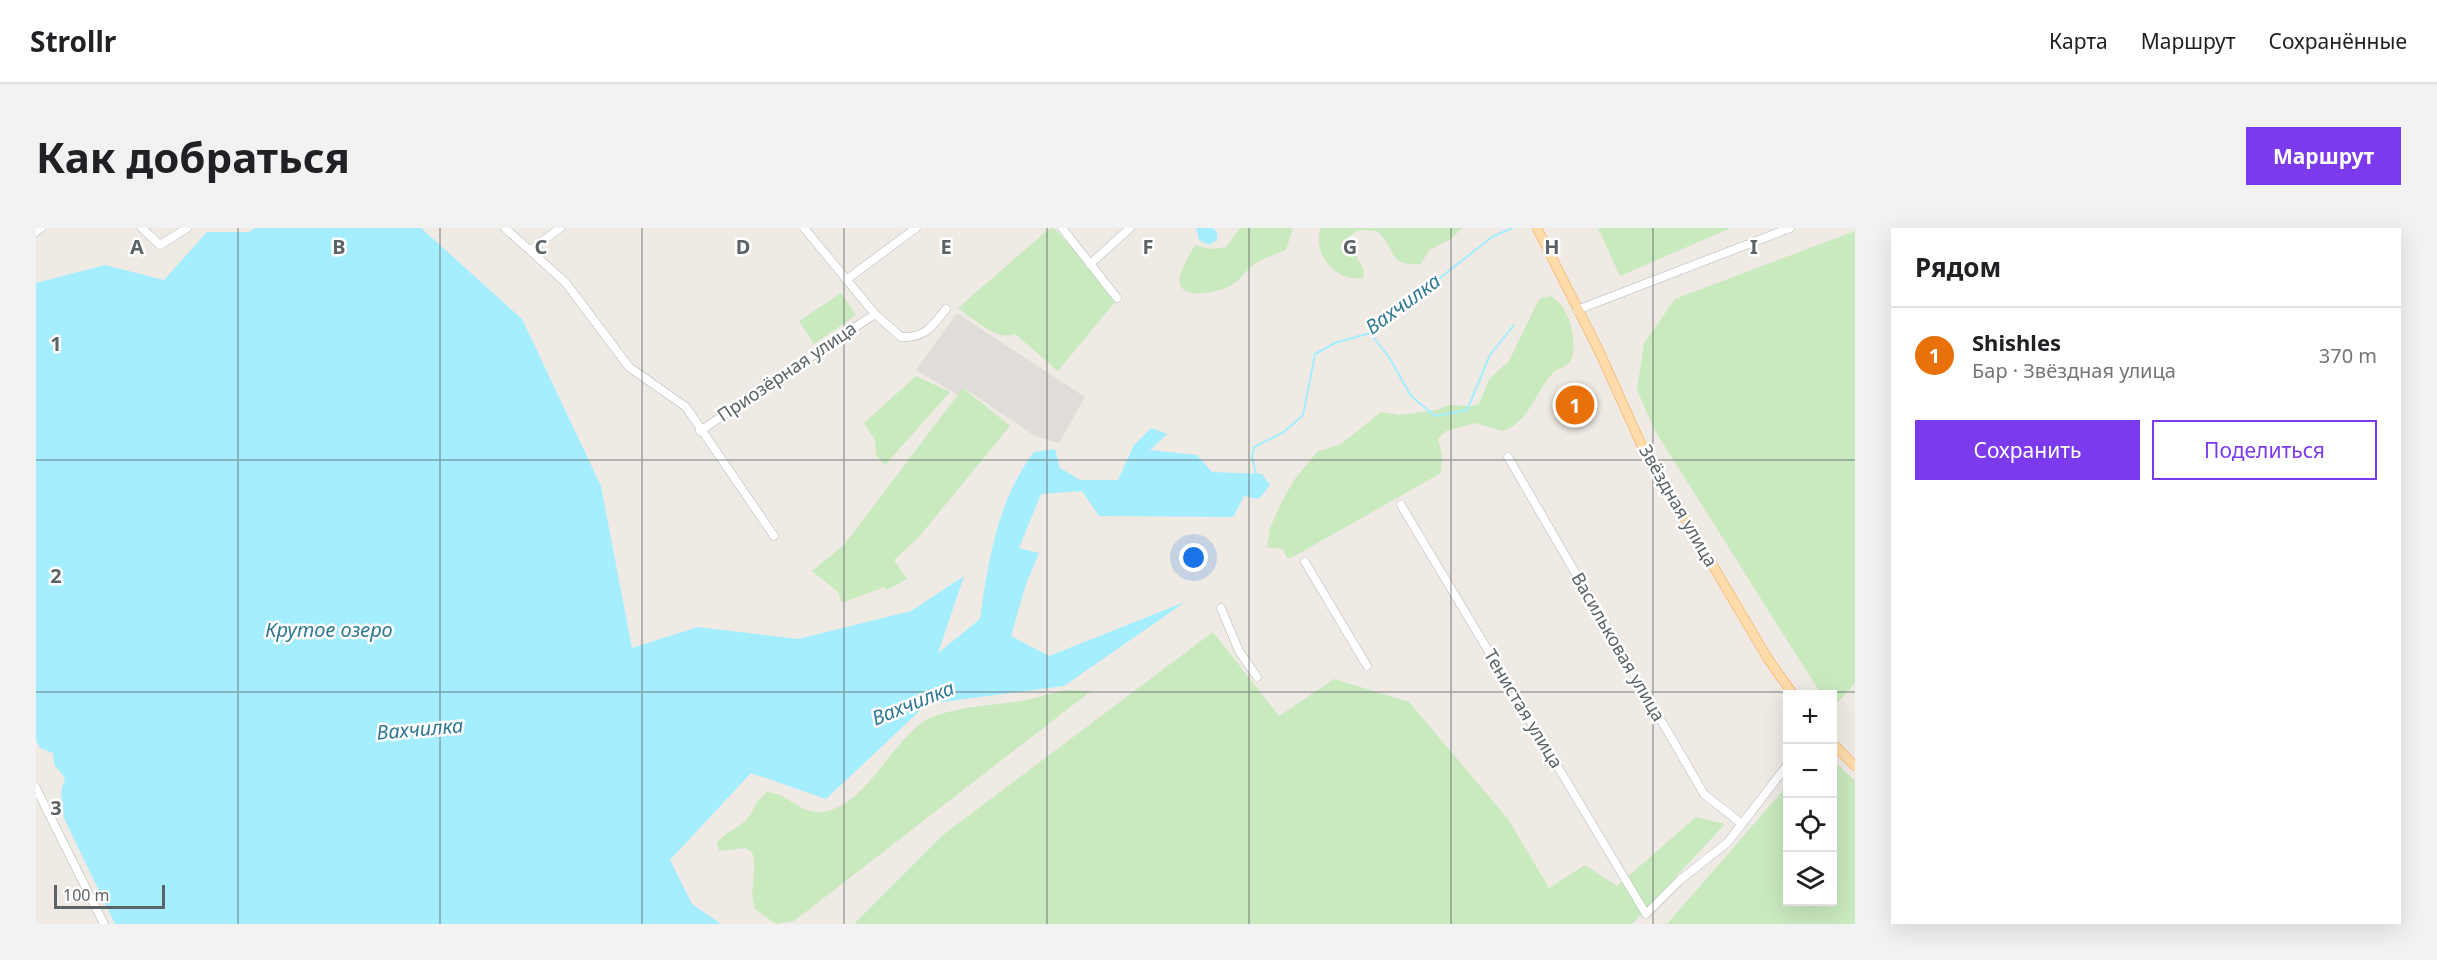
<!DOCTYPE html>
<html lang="ru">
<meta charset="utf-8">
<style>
:root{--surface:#fff;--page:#f2f2f2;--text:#202124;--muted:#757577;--line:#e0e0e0;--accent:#7c3aed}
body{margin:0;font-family:"Noto Sans",sans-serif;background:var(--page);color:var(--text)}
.controls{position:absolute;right:18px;bottom:18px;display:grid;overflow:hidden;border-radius:0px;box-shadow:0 6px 24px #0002}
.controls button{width:54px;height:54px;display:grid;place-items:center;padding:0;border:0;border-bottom:2px solid var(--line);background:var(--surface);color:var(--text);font:30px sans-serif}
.scale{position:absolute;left:18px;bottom:15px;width:111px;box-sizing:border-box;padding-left:6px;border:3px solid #5c6366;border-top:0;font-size:16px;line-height:21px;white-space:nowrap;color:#5c6366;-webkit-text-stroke:4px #fff;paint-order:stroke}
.you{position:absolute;left:1158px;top:330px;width:21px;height:21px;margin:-15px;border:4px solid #fff;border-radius:50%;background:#1a73e8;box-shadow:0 0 0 9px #1a73e833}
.badge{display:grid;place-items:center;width:39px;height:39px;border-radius:50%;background:var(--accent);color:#fff;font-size:20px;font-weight:700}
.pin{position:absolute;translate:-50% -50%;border:3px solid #fff;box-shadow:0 2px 6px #0006}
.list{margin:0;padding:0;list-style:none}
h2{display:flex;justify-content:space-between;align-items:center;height:78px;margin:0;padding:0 24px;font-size:26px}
h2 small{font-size:20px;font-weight:400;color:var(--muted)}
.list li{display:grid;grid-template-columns:39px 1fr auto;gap:18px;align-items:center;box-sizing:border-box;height:96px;padding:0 24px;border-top:2px solid var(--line)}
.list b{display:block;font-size:22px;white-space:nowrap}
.list p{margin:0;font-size:20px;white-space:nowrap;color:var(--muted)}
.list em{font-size:20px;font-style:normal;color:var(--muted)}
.actions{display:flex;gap:12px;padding:18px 24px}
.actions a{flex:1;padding:14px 0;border:2px solid var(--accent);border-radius:0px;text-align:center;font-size:21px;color:var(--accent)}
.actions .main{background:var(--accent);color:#fff}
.icon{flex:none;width:33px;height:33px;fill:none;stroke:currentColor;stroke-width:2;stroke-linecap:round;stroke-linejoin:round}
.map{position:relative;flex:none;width:1819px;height:696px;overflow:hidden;border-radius:0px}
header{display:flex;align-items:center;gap:36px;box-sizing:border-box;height:84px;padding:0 30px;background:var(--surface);border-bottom:2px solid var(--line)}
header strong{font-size:28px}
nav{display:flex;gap:33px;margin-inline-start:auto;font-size:21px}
.intro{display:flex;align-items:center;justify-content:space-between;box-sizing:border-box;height:144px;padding:0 36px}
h1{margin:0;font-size:42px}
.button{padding:15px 27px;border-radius:0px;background:var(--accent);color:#fff;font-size:21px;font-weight:700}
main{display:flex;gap:36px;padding:0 36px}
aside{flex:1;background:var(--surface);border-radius:0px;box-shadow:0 6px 24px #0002}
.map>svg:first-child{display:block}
.industrial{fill:#e0dcd8}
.green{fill:#c9e9bf}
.water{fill:#a4eeff}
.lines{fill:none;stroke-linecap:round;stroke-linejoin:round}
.stream{stroke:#a4eeff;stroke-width:2}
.minor-casing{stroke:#b2b7ba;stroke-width:9}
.major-casing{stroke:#fba152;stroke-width:10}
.minor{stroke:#fff;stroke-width:8}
.major{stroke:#ffdca9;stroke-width:9}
.grid{fill:none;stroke:#5c6366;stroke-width:1.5;stroke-opacity:0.55}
.labels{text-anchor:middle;stroke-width:5;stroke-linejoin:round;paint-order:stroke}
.street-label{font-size:18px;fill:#5c6366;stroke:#fff}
.water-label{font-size:20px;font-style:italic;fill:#307993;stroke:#fff}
.grid-label{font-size:20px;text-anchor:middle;font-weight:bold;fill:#5c6366;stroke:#fff;stroke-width:5;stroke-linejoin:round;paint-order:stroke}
</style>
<header>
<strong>Strollr</strong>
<nav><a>Карта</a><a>Маршрут</a><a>Сохранённые</a></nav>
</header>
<div class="intro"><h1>Как добраться</h1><a class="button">Маршрут</a></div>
<main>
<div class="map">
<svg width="1819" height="696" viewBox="0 0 1819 696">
<rect width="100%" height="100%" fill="#efeae4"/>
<path class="industrial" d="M921,85l128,84 -26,46 -24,-7 -71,-48 -6,7 -42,-25z"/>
<path class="green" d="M1014,0h4l31,34 30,40 -57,69 -43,-37c-18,8 -42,-16 -57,-26z
M1204,0h53l-7,22c-9,4 -21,7 -30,13 -9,6 -15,16 -24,22 -13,8 -59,18 -52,-10 3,-10 10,-21 15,-30l15,4 16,-2z
M1285,0h141l-11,11 -22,11 -8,14c-35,2 -23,-14 -44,-33 -12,-1 -24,-3 -30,9l17,30 -1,8c-26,5 -52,-24 -42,-50z
M1562,0h133l-111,48z
M1819,3v452l-22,25 -1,-14h-11l-167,-265 -17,-39 7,-47 31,-44z
M805,65l15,22 -42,29 -15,-23z
M1514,68c19,8 27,43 22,62 -3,9 -12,9 -18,14 -19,18 -24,51 -52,59l-27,-8 -29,8 -8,8 4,16 -1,18 -150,85h-4l-4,-9 -16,-2 3,-19 11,-25 13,-23 23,-28 24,-8 40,-32 20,3 36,-5 12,-5 23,1 7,-2 11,-26 19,-17 30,-62z
M880,148l34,16 -65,73 -9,-10 -1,-15 -11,-17z
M927,160l47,38 -92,112 -24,22 13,19 -20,11 -3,-3 -42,16 -4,-11 -26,-21 32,-26z
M1177,404l66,84 55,-37 75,23 99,117 41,69 36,-23 32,21 79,-69 29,7 -93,100h-778l90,-90z
M1030,462l25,1 -297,230 -18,3 -21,-15c-7,-19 3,-39 -3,-57l-7,-4 -26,3 -2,-8c8,-12 26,-16 33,-28 6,-9 8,-17 17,-23 21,1 32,22 55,20 41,-4 69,-68 101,-90 20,-14 73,-17 99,-21 15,-3 29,-8 44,-11z
M1797,532l22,21v143h-188l120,-138 1,116h44z"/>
<path class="water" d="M218,0h167l101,91 79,167 31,162 66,-21 100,12 113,-28 53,-35 -26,77 42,-34c8,-58 18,-120 54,-167l21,-3 5,19 20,12h38l16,-35 17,-17 16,6 -17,16 47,5 15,17 50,2 8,11 -11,14 -15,-3 -11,21 -134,-1 -17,-25 -41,3 -22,54 20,5 -13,31 -15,52 38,20 136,-54 -121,84 -137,18 -101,95 -75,-26 -81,87 22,44 29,20h-606l-51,-106 -3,-26 4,-14 -11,-14 -1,-11 -13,-5 -4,-8v-457l69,-18 59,15 43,-48h43z
M1160,0h17l4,4v8l-8,5 -10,-5z"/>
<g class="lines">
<path class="stream" d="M1334,105l19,24 22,39 24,20 32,-6 23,-55 24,-30
M1218,247l2,-1 -4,-17 2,-10 30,-15 19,-17 12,-61 20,-11 35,-10 122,-96 20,-9"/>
<defs>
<path id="minor" d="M106,0l18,17 27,-17
M469,0l61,55 63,84 57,40 88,129
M768,0l71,86 26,23c24,1 31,-10 45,-28
M1026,0l55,70
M0,4l5,-4
M495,22l29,-22
M1054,36l40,-36
M810,52l70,-52
M1541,82l213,-82
M664,203l175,-117
M1472,229l196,337 38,30
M1365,277l245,409 34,-34 48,-38 60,-78
M1269,334l62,104
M1185,380l18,43 18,26
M0,560l68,136"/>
<path id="major" d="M1501,0l63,125 41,91 127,215 25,35
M1796,515l23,23"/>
</defs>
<use href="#minor" class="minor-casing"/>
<use href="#major" class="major-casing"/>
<use href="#minor" class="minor"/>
<use href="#major" class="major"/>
</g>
<path class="grid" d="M202,0v696M404,0v696M606,0v696M808,0v696M1011,0v696M1213,0v696M1415,0v696M1617,0v696M0,232h1819M0,464h1819"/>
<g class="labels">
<g class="street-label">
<text transform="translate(751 144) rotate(-34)" y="6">Приозёрная улица</text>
<text transform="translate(1642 278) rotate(60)" y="6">Звёздная улица</text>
<text transform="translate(1582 419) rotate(60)" y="6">Васильковая улица</text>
<text transform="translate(1487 481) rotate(59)" y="6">Тенистая улица</text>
</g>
<g class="water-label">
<text transform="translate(1367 76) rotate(-36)" y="7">Вахчилка</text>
<text x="293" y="409">Крутое озеро</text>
<text transform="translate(877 475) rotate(-22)" y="7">Вахчилка</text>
<text transform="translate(384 501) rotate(-5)" y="7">Вахчилка</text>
</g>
</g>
<g class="grid-label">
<text x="101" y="26">A</text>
<text x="303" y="26">B</text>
<text x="505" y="26">C</text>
<text x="707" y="26">D</text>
<text x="910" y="26">E</text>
<text x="1112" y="26">F</text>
<text x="1314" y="26">G</text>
<text x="1516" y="26">H</text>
<text x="1718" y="26">I</text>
<text x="20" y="123">1</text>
<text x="20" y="355">2</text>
<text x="20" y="587">3</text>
</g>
</svg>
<div class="controls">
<button>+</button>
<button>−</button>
<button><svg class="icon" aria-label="locate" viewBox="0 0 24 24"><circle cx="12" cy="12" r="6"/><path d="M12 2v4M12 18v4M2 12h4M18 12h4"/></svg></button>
<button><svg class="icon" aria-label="layers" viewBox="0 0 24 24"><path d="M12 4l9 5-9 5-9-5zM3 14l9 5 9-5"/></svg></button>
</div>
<div class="scale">100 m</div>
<div class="you"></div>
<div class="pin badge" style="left:1539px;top:177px;background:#e8710a">1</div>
</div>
<aside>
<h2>Рядом<small></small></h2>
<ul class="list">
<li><span class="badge" style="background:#e8710a">1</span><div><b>Shishles</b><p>Бар · Звёздная улица</p></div><em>370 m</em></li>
</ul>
<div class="actions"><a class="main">Сохранить</a><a>Поделиться</a></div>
</aside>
</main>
